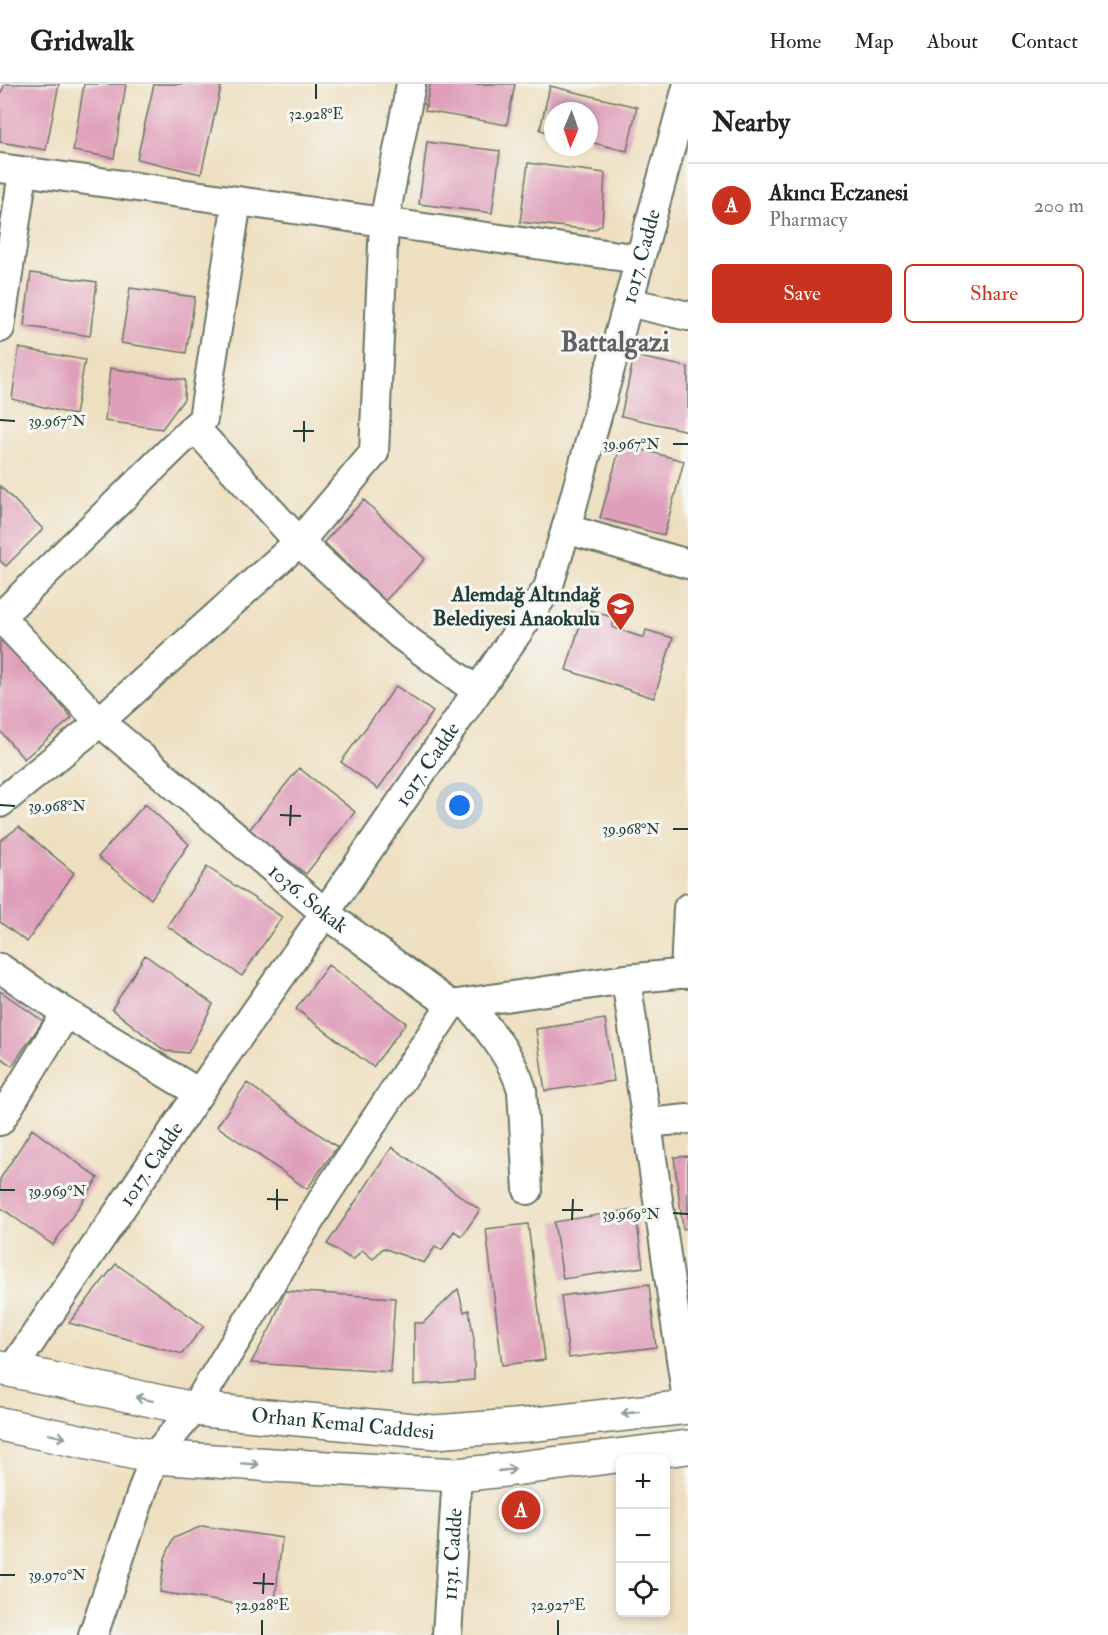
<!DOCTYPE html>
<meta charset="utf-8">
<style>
:root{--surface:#fff;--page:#f6f6f6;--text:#222;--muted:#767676;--line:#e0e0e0;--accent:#c8321e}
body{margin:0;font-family:"IM FELL Double Pica",serif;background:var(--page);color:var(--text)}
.controls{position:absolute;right:18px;bottom:18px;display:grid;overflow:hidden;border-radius:9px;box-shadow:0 3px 9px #0003}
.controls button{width:54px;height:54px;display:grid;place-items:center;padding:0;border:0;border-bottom:2px solid var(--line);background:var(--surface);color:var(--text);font:30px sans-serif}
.compass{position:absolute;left:544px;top:18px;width:54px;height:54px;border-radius:50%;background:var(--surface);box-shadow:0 3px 9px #0003;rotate:182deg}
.you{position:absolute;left:460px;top:722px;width:21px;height:21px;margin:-15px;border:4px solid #fff;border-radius:50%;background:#1a73e8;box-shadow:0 0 0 9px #1a73e833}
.badge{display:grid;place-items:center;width:39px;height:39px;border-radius:50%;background:var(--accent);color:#fff;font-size:20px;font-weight:700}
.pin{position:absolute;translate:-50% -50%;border:3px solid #fff;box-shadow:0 2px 6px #0006}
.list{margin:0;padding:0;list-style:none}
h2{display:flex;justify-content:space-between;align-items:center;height:78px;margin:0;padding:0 24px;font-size:26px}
h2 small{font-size:20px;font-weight:400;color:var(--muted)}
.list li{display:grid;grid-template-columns:39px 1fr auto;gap:18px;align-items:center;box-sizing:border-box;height:84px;padding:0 24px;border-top:2px solid var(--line)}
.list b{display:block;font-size:22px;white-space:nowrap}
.list p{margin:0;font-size:20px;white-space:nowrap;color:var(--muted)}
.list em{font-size:20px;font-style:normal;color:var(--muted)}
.actions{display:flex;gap:12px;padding:18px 24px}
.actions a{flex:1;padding:14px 0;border:2px solid var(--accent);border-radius:9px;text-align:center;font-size:21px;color:var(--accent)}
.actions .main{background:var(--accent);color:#fff}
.icon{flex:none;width:33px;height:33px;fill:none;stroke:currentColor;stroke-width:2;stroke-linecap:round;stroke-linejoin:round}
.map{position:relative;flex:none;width:688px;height:1551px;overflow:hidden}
header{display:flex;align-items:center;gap:36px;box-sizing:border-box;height:84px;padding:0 30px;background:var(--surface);border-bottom:2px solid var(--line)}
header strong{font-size:28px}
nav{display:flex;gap:33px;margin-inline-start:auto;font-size:21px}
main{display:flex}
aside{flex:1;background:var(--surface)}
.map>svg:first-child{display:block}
.building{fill:#df9fba}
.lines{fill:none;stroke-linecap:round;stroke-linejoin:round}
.minor-casing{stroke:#677665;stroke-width:32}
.major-casing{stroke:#677665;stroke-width:36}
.minor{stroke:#fff;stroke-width:28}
.major{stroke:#fff;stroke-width:33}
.oneway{stroke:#8f9e9a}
.ticks{fill:none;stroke:#1f3d34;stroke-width:2}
.labels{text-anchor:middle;stroke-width:6;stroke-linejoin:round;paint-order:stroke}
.street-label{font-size:21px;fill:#1f3d34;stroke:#f6f6f2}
.poi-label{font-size:21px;font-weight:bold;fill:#1f3d34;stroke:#f6f6f2;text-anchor:end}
.district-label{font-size:27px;font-weight:bold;fill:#625f63;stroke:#f6f6f2}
.ticks-label{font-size:15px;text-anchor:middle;fill:#1f3d34;stroke:#f6f6f2;stroke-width:6;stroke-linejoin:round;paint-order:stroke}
</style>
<header>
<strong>Gridwalk</strong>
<nav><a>Home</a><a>Map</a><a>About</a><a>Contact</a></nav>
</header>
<main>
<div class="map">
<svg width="688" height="1551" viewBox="0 0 688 1551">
<rect width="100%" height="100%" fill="#f6f6f2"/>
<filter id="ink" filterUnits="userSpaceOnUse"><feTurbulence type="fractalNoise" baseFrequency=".0167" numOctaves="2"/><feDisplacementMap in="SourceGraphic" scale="12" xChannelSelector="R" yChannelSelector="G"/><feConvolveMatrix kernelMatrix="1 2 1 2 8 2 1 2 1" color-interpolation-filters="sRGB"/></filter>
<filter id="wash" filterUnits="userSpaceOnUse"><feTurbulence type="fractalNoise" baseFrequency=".008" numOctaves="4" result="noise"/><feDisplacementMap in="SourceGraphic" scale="24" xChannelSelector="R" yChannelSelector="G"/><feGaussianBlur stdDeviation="1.35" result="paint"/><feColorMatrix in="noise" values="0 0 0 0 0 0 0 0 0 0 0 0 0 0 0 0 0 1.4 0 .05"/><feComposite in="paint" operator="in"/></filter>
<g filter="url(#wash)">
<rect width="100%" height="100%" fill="#eedfc0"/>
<g id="blocks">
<path class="building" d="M5,0h54l-13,66 -46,-8v-47z
M84,0h42l-12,74 -41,-7z
M154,0h54l13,3 -20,87 -64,-15z
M430,0h85l-8,41 -82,-14z
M550,2l87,21 -10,44 -38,-9v-31h-36v22l-13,-3z
M427,58l73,9 -8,62 -73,-9z
M528,79l77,10 -3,52 -9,5 -73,-8z
M31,189l66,9 -7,54 -66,-10z
M130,204l65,9 -9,56 -65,-10z
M19,264l66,12 -10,55 -63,-16z
M634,272l54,11v64l-67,-15z
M110,284l75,12 -1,19 -22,30 -57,-8z
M621,360l63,17 -20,74 -64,-17z
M0,402l43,43 -37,37 -6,-5z
M364,416l61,59 -40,42 -61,-59z
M585,525l30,9 -3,9 32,11 2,-8 27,8 -19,60 -88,-28z
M5,554l67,80 -48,41 -24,-28v-89z
M396,602l37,26 -55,77 -37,-27z
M299,684l56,44 -49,62 -57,-44z
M145,720l44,40 -38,55 -53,-42z
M19,743l55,46 -47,69 -27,-20v-81z
M207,783l75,50 -40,59 -75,-50z
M145,871l68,49 -25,49 -23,-2 -53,-42z
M328,881l78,58 -33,44 -77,-58z
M0,907l43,30 -31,45 -12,-9z
M605,935l9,62 -69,10 -9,-62z
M247,999l90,64 -30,42 -90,-63z
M32,1045l66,49 -45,67 -53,-38v-28z
M392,1063l88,63 -18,26 -8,-5 -12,19 -7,-3 -11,16 -41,-15 -10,11 -11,-9 -9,10 -26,-16z
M688,1072v72l-5,1 -9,-72z
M635,1125l8,58 -80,12 -9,-57z
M528,1140l17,136 -43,5 -16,-136z
M116,1180l88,62 -22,28 -113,-31z
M649,1200l7,63 -87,11 -8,-62z
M458,1205l6,23 5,-2 5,30v40l-60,5v-62h9z
M285,1207l110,7 -5,74 -139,-9 21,-38z
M202,1442l80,12 -8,72 -114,-18 5,-34 9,-20z"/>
</g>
</g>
<g filter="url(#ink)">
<use href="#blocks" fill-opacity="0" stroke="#677665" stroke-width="1.5"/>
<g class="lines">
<defs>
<g id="minor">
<path d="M0,84l259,36 380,55"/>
<path id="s1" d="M237,117l-34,218 -203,198 99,104 226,192 126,92 175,-26 62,-6"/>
<path d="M628,218l60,14"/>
<path d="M0,244l23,-156"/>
<path d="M194,343l105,115 100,92 78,57"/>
<path d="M566,445l122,35"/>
<path d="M0,719l89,-72 210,-189 75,-89 10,-231 27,-138"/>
<path d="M0,884l66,45 133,80"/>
<path d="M685,890l3,-66"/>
<path d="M626,895l62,428"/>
<path d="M467,919c22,27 45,53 55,87l6,100"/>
<path d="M0,1037l66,-108"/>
<path d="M647,1039l41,-4"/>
<path id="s2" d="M11,1287l188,-278 126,-180 223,-325 18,-59 122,-445"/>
<path d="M93,1551l61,-178 40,-48 132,-215 125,-189"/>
<path id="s3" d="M447,1551l10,-160"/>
</g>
<g id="major">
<path id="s4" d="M0,1284l194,41 241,23 92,-7 161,-18"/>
<path d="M0,1340l154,33 119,8 184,10 47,-5 184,-23"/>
</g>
</defs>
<use href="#minor" class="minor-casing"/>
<use href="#major" class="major-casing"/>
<use href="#minor" class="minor"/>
<use href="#major" class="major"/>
</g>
<defs><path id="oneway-shaft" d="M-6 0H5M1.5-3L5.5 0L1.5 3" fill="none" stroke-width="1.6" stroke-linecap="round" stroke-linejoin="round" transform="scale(1.5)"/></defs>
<g class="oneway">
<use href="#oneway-shaft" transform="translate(144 1315) rotate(-168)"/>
<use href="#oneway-shaft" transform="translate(630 1329) rotate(174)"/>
<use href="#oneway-shaft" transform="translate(57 1352) rotate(12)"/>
<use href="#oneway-shaft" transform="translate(250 1380) rotate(4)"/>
<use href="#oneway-shaft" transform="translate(507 1386) rotate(-6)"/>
</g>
</g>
<path class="ticks" d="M316,15v-15M0,336l15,1M293,347h21M304,358v-21M673,360h15M0,721l15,1M280,731l21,1M290,742l1,-21M673,745h15M0,1106h15M267,1115l21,1M277,1126v-21M562,1126h21M673,1129l15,1M572,1136l1,-21M0,1491h15M253,1499l21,1M263,1510l1,-21M262,1551v-15M558,1551v-15"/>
<defs>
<symbol id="school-pin" viewBox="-11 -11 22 30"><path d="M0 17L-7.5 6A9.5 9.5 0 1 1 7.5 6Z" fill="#c8321e" stroke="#f6f6f2"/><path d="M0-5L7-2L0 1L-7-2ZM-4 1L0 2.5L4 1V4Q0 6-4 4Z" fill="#fff"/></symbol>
</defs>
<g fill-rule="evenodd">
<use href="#school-pin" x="604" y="506" width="33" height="45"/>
</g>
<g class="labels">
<g class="street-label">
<text dy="7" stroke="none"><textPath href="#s2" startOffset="1294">1017. Cadde</textPath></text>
<text dy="7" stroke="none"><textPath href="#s2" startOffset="736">1017. Cadde</textPath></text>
<text dy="7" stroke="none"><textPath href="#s1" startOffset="922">1036. Sokak</textPath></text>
<text dy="7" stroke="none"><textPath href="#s2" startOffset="250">1017. Cadde</textPath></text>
<text dy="7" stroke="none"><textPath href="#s4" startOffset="348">Orhan Kemal Caddesi</textPath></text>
<text dy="7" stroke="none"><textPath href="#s3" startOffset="81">1131. Cadde</textPath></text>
</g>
<g class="poi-label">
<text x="600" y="517">Alemdağ Altındağ<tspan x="600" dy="24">Belediyesi Anaokulu</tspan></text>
</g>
<g class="district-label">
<text x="615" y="267">Battalgazi</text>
</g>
</g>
<g class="ticks-label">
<text x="316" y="35">32.928°E</text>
<text x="57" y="342">39.967°N</text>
<text x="631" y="365">39.967°N</text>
<text x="57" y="727">39.968°N</text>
<text x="631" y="750">39.968°N</text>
<text x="57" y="1112">39.969°N</text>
<text x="631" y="1135">39.969°N</text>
<text x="57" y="1496">39.970°N</text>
<text x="262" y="1526">32.928°E</text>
<text x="558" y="1526">32.927°E</text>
</g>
</svg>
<div class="controls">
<button>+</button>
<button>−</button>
<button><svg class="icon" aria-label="locate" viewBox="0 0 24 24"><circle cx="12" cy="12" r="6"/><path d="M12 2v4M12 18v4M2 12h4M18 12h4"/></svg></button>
</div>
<svg class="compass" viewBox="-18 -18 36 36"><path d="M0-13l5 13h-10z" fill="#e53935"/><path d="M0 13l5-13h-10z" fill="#767676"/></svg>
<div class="you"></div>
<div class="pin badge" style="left:521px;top:1426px">A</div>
</div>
<aside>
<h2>Nearby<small></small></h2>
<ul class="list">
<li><span class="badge">A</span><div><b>Akıncı Eczanesi</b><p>Pharmacy</p></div><em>200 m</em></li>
</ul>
<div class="actions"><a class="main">Save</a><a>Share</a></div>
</aside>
</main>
